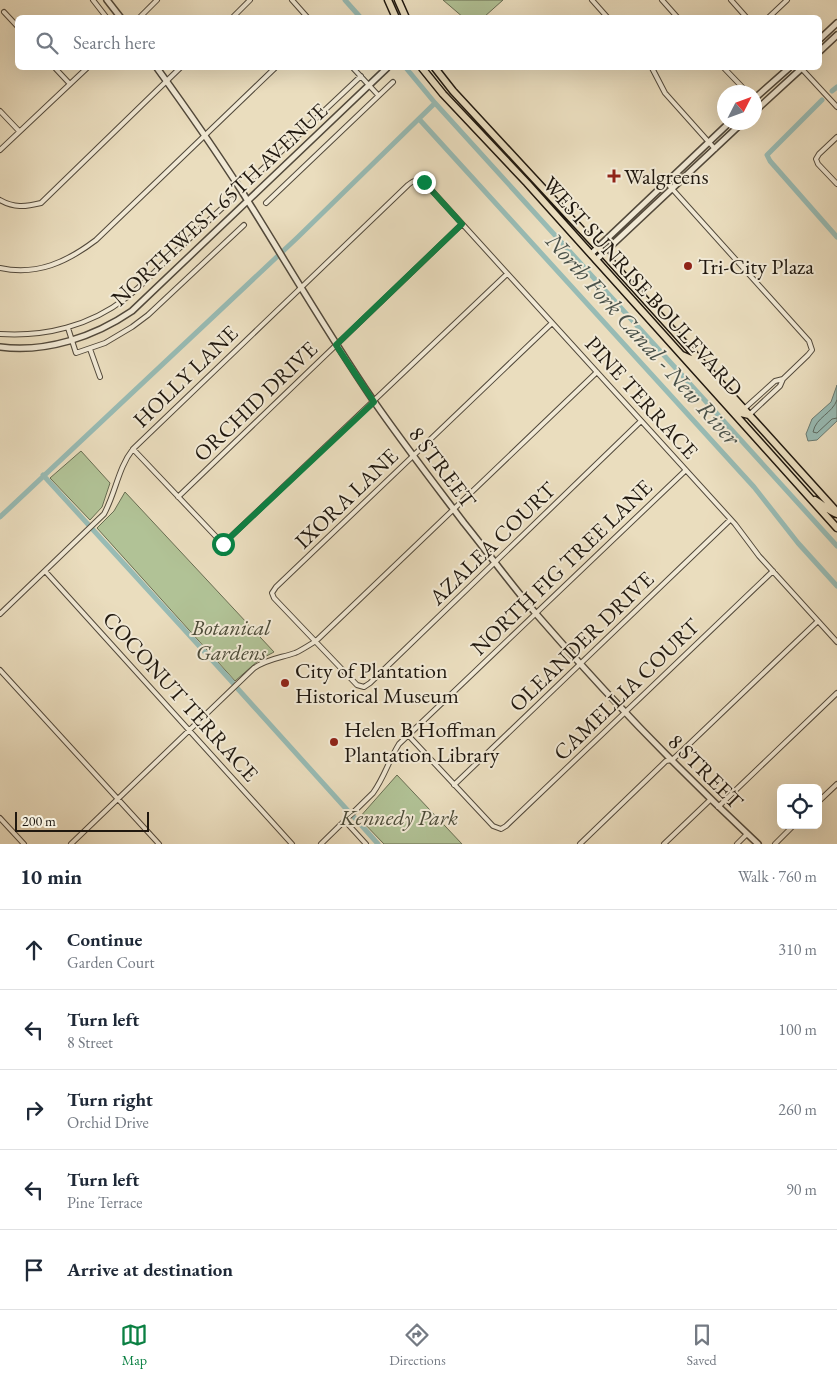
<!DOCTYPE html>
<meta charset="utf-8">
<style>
:root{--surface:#fff;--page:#f2f2f3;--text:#1f2937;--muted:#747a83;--line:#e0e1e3;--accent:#0b8043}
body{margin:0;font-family:"EB Garamond",serif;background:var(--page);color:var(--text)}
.controls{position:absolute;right:15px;bottom:15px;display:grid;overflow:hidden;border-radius:8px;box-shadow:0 5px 20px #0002}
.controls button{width:45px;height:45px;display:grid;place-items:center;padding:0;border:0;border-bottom:1px solid var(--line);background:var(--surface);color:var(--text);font:25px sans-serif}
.compass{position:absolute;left:717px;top:85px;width:45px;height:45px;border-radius:50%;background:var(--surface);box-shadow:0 5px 20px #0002;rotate:48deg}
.scale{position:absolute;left:15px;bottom:12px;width:134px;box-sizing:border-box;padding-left:5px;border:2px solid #20180f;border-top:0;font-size:14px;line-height:18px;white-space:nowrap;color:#20180f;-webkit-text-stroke:4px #f1e9d5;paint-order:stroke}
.stop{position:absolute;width:15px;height:15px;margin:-11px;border:4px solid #0b8043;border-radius:50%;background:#fff}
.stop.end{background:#0b8043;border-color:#fff;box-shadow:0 1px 5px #0008}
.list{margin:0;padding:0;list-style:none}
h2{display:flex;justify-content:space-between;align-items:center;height:65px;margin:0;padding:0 20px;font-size:21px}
h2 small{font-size:16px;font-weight:400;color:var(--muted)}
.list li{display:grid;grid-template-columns:32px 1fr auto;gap:15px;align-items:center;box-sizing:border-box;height:80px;padding:0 20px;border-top:1px solid var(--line)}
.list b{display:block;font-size:19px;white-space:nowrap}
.list p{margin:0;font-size:16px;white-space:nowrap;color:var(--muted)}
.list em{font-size:16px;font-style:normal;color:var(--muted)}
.icon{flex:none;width:28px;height:28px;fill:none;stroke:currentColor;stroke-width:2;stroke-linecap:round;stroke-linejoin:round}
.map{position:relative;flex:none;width:837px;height:844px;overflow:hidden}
.search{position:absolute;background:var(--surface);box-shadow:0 5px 20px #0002;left:15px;right:15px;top:15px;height:55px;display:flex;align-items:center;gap:12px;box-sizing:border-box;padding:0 18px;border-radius:8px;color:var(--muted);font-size:19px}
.sheet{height:465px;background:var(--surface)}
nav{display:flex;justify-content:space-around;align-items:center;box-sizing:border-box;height:70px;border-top:1px solid var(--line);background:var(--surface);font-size:14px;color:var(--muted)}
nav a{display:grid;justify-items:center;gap:2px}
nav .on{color:var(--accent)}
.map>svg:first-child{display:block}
.green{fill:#b1c296;stroke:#686d52}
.water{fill:#98bbb4;stroke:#687a72}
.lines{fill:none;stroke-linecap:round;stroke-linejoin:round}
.shore{stroke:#5c6a62;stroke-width:1}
.canal{stroke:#98bbb4;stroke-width:5}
.minor-casing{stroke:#52493b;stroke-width:6}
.tertiary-casing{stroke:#52493b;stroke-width:8}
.trunk-casing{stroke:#20180f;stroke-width:9}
.minor{stroke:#f1e9d5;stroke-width:4}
.tertiary{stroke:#f1e9d5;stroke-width:5}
.trunk{stroke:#eaddbe;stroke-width:6}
.route{stroke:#0b8043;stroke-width:6}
.poi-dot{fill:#8f2418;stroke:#f1e9d5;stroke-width:2}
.labels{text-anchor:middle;stroke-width:4;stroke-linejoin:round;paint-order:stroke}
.poi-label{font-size:22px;fill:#20180f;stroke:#f1e9d5;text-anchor:start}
.street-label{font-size:22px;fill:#20180f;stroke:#f1e9d5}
.park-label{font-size:22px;font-style:italic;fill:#4c4b38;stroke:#f1e9d5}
.water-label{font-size:24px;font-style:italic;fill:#4a5149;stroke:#f1e9d5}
</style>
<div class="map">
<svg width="837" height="844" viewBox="0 0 837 844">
<rect width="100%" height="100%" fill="#eaddbe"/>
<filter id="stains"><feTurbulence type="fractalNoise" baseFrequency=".004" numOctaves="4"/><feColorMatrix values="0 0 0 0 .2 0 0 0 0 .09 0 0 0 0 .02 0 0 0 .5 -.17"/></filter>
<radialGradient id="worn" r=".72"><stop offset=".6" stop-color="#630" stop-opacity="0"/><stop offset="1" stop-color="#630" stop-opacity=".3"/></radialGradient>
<path class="green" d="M443,0h60l-19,17 -20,1z
M81,451l29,32 -8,24 -12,13 -40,-42z
M125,492l149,160 -15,8 -24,21 -138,-153 17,-17z
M397,775l65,69h-78l-25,-26z"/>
<path class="water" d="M837,385v36l-20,19 -9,1 -2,-7 6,-15 19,-17z"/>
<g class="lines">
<path class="shore" d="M837,400c-5,14 -21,17 -24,32l4,1 15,-14 5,-1"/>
<path class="canal" d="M345,0l16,18
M406,68l29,35 402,443
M832,91l5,-4
M822,100l-55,55 3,6 67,76
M419,119l335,368 44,56 39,43
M43,475l190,208
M0,517l298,-280 137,-134
M238,689l111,123
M354,817l24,27"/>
<defs>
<path id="minor" d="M93,0l14,18
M292,0l16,18
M592,0l16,18
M662,0l16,18
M731,0l16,18
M4,12l14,15
M139,18l18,-18
M232,18l18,-18
M768,18l19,-18
M55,68l15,16
M353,68l25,27
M652,68l13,25 50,56
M724,68l23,24
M801,68l36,39
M0,111l19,20
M837,137l-18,17 -3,5 2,5 19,20
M0,150l87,-82
M254,177l107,-101
M666,182l143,159 3,9 -4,5 -25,24 -8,2 -31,28
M0,200c14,8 25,7 41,3l139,-135
M266,203l127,-121
M0,268c37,8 67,-6 96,-28l179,-172
M552,323l-276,264 -4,6 2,5 83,87 7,2 6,-4 271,-262
M68,328l8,25 29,-10 27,-16 16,-12 96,-90
M0,334c45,3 90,-8 126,-36 15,-11 28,-26 42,-39 21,-20 42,-40 64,-60
M90,349l10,28
M749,415l31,-29 3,-7
M133,449l90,95 284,-270
M178,497l284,-273
M45,571l247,273
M0,614l104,-100c12,-22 14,-46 29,-65l275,-264c6,-5 11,-7 18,-1l309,340 24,32 78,86
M0,670l159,174
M408,735l85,91 8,3 5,-3 267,-255
M454,785l276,-265
M818,802l19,-18
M718,807l119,-114
M0,818l24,26
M345,821l21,23
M71,844l183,-176c13,-9 26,-10 41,-15 7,-3 14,-8 21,-12l281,-269
M321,844l52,-51c11,-15 16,-33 26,-49l287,-274
M580,844l86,-83 6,-1 11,-10 135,-129
M664,844l46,-44
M737,844l10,-10
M775,844l19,-19"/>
<path id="tertiary" d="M107,0l14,18
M820,39l17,-16
M820,51l17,-16
M157,68c29,40 57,80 84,122 44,70 85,141 132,210 29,42 60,82 91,123 25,31 48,63 74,93 69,80 143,156 220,228
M754,99l35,-31
M754,112l48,-44
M591,254l139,-132
M596,260l147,-138
M0,347c46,6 94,-10 132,-36l255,-243"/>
<path id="trunk" d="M388,0l8,18
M398,0l8,18
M422,68l21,26 84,89 310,345
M435,68l18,23 150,162 234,259
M682,355l9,4 50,54 8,2
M815,500c7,4 16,13 22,14"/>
</defs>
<use href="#minor" class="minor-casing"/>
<use href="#tertiary" class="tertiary-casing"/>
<use href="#trunk" class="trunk-casing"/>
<use href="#minor" class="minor"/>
<use href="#tertiary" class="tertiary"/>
<use href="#trunk" class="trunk"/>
</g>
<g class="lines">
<path class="route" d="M223,544l151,-142 -38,-57 126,-121 -38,-42"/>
</g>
<g class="poi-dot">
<path d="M611.5 168.5h5v5h5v5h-5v5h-5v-5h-5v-5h5z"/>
<circle cx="688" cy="266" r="5"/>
<circle cx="285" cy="683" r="5"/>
<circle cx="334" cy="742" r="5"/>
</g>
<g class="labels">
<g class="poi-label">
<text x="624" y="184">Walgreens</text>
<text x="698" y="274">Tri-City Plaza</text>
<text x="295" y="678">City of Plantation<tspan x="295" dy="25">Historical Museum</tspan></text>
<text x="344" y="737">Helen B Hoffman<tspan x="344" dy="25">Plantation Library</tspan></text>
</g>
<g class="street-label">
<text transform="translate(219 204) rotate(-43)" y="8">NORTHWEST 65TH AVENUE</text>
<text transform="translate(643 286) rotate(48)" y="8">WEST SUNRISE BOULEVARD</text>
<text transform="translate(185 376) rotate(-44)" y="8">HOLLY LANE</text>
<text transform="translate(642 397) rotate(48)" y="8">PINE TERRACE</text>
<text transform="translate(255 401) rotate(-44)" y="8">ORCHID DRIVE</text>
<text transform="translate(443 467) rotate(53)" y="8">8 STREET</text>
<text transform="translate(346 498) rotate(-44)" y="8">IXORA LANE</text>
<text transform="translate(492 543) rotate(-44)" y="8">AZALEA COURT</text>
<text transform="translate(561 567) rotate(-44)" y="8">NORTH FIG TREE LANE</text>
<text transform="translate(581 641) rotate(-44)" y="8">OLEANDER DRIVE</text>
<text transform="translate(626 689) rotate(-44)" y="8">CAMELLIA COURT</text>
<text transform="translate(181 696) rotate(48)" y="8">COCONUT TERRACE</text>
<text transform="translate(706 771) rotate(45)" y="8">8 STREET</text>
</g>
<g class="park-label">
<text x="231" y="635">Botanical<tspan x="231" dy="25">Gardens</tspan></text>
<text x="399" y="825">Kennedy Park</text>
</g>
<g class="water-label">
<text transform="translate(643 339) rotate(48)" y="8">North Fork Canal - New River</text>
</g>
</g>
<rect width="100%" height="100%" filter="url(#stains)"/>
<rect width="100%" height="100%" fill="url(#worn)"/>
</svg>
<div class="controls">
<button><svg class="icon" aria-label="locate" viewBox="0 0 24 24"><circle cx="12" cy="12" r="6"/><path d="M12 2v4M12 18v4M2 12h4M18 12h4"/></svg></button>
</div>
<svg class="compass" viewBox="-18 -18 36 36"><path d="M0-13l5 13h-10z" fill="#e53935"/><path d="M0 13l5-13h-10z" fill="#747a83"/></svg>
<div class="scale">200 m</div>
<div class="stop" style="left:223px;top:544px"></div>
<div class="stop end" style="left:424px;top:182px"></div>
<div class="search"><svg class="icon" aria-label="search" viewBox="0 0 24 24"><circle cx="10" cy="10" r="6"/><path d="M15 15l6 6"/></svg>Search here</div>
</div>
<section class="sheet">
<h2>10 min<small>Walk · 760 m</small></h2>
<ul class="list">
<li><svg class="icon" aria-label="ahead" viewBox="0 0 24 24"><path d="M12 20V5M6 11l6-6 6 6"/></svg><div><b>Continue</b><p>Garden Court</p></div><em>310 m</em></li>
<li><svg class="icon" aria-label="left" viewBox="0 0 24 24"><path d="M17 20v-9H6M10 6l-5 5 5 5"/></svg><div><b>Turn left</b><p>8 Street</p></div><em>100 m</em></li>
<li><svg class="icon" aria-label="right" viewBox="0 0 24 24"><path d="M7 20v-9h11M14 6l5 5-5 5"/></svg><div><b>Turn right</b><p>Orchid Drive</p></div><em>260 m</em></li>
<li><svg class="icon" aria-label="left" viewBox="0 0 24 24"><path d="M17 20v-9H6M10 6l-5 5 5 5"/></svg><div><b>Turn left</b><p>Pine Terrace</p></div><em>90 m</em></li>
<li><svg class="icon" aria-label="arrive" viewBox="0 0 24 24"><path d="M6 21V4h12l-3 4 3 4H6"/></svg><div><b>Arrive at destination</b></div></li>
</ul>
</section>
<nav>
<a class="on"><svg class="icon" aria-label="map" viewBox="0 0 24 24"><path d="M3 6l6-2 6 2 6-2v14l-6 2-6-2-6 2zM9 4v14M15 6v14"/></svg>Map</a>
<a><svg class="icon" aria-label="directions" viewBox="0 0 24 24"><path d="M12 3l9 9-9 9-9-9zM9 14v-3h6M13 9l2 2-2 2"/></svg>Directions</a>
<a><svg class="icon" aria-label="saved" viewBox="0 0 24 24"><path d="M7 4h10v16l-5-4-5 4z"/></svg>Saved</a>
</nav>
